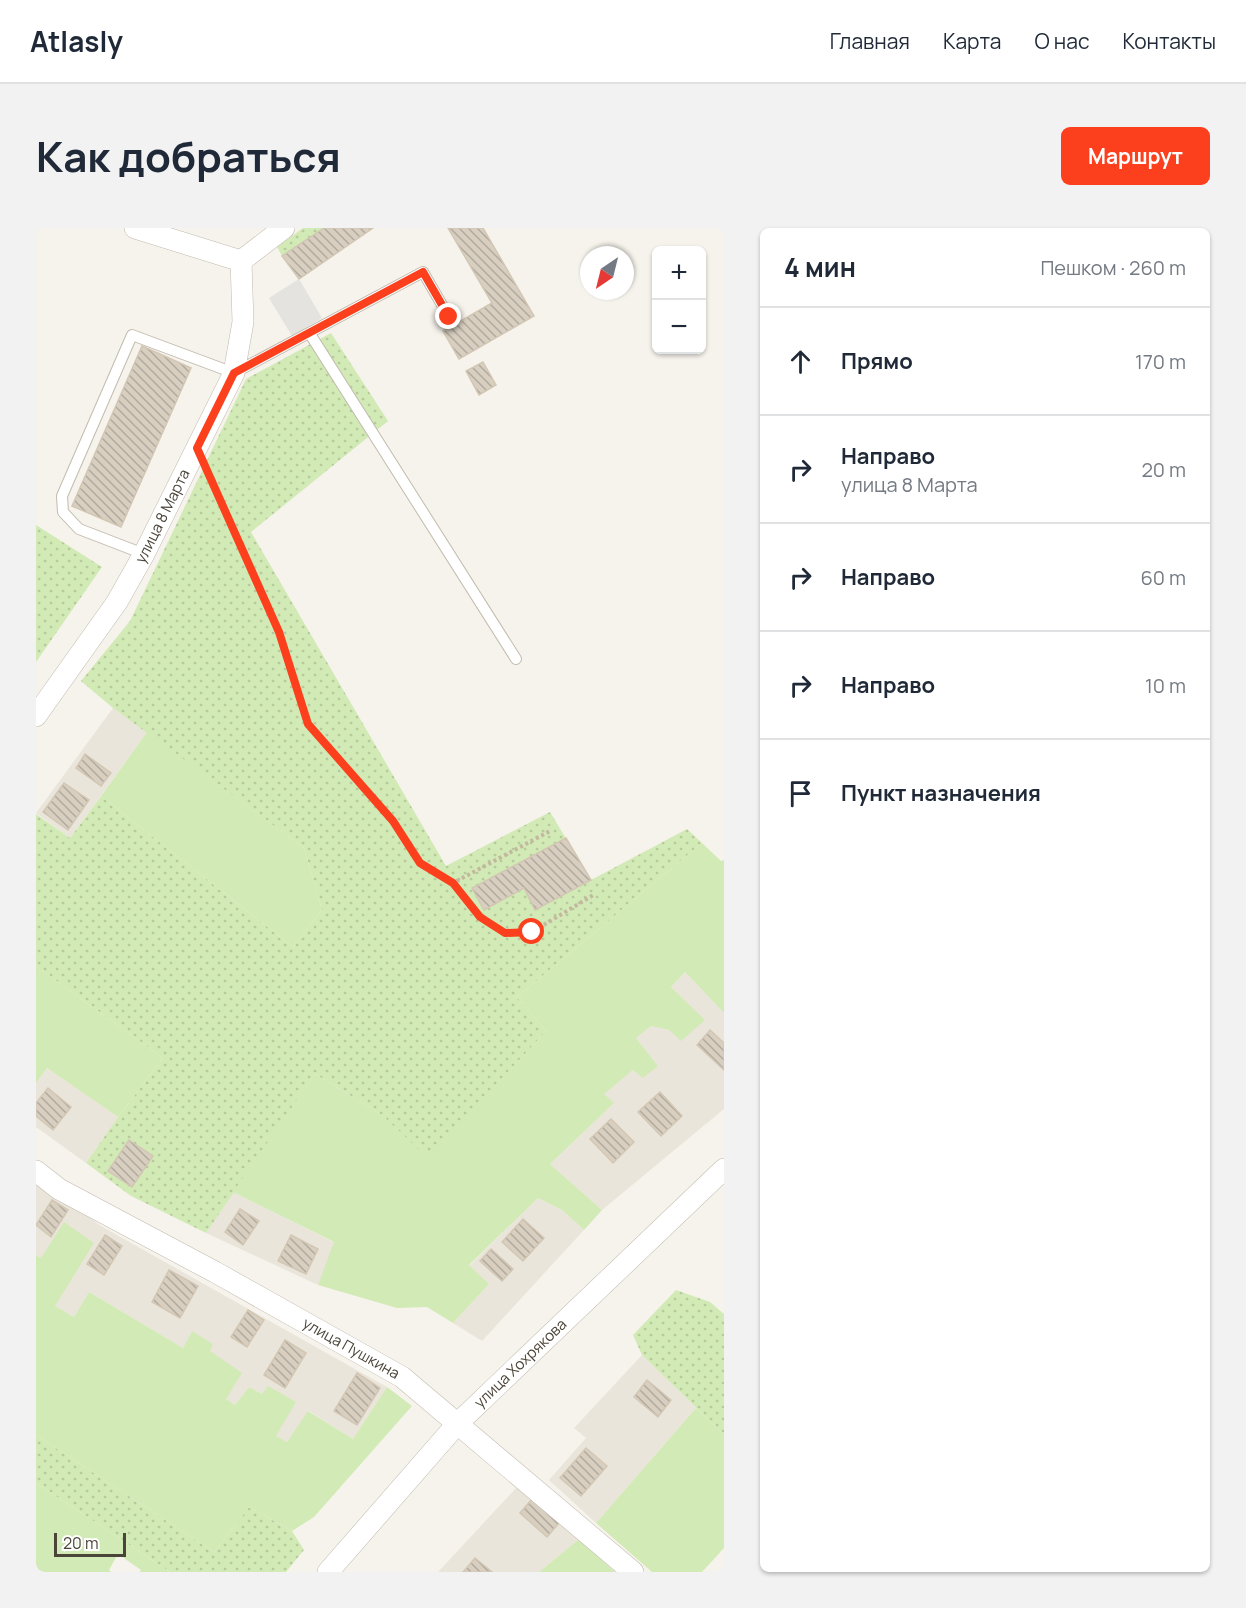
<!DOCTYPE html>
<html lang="ru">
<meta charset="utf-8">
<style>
:root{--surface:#fff;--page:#f2f2f3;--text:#1f2937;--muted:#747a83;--line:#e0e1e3;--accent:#fc3f1d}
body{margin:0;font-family:Manrope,sans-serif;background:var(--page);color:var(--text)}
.controls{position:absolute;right:18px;top:18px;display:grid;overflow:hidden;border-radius:9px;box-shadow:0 2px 4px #0004}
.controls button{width:54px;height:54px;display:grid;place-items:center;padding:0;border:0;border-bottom:2px solid var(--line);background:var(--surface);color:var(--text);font:30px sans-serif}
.compass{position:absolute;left:544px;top:18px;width:54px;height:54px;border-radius:50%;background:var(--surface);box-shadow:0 2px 4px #0004;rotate:215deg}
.scale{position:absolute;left:18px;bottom:15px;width:72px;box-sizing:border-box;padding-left:6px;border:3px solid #4b4439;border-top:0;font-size:16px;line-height:21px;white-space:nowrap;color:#4b4439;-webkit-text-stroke:4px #fff;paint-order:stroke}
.stop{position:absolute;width:18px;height:18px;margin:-14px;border:4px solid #fc3f1d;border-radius:50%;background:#fff}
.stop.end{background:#fc3f1d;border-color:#fff;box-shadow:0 2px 6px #0008}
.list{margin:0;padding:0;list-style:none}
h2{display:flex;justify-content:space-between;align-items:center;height:78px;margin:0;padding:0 24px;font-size:26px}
h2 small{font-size:20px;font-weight:400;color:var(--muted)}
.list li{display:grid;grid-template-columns:39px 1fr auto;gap:18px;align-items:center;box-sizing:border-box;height:108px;padding:0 24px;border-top:2px solid var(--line)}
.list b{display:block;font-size:22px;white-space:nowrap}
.list p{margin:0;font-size:20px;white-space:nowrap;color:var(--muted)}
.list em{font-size:20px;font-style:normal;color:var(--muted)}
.icon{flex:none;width:33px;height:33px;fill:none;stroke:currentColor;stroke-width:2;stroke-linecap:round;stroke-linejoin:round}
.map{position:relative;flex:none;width:688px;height:1344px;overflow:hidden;border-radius:9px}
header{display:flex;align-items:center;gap:36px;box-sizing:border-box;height:84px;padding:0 30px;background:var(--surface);border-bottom:2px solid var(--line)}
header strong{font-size:28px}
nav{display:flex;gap:33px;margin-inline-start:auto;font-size:21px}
.intro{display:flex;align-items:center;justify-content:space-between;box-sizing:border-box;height:144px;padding:0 36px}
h1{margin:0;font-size:42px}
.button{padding:15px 27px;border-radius:9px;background:var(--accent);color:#fff;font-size:21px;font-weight:700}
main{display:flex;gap:36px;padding:0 36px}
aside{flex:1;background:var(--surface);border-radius:9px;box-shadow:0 2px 4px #0004}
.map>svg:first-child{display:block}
.residential{fill:#eae5da}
.grass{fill:url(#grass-dots)}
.garden{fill:#d2eab5}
.parking{fill:#e5e3e0}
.building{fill:url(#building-back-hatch);stroke:#d3c7b4;stroke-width:1.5}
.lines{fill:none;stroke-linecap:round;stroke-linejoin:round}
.service-casing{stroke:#c2bbae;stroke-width:12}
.minor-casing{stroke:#c2bbae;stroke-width:22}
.path{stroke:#c4b79f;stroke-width:4;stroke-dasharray:3 3;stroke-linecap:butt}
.service{stroke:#fff;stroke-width:10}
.minor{stroke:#fff;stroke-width:21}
.route{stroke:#fc3f1d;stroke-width:8}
.labels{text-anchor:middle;stroke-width:5;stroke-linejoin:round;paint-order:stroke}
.street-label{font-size:15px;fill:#4b4439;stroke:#fff}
</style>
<header>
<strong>Atlasly</strong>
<nav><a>Главная</a><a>Карта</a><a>О нас</a><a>Контакты</a></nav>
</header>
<div class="intro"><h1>Как добраться</h1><a class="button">Маршрут</a></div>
<main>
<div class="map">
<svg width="688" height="1344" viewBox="0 0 688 1344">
<defs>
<pattern id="grass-dots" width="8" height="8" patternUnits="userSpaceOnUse" patternTransform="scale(1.5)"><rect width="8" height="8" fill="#d2eab5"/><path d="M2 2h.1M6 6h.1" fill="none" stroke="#b6ca9c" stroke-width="1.8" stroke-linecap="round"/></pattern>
<pattern id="building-back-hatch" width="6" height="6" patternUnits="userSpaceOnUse" patternTransform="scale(1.5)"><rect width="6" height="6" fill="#d8cfc1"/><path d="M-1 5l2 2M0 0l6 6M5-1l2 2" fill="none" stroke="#b1aa9e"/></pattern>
</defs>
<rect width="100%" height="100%" fill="#f6f3ec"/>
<path class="residential" d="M77,480l34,24 -77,106 -34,-25z
M649,744l39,41v96l-122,101 -52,-46 63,-60 -10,-10 30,-24 25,-4 -22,-28 15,-12 18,4 35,-10 -33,-33z
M11,840l71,49 -32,46 -50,-36v-44z
M0,951l65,47 286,161 -34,52 -44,-28 -22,31 -11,-6 -14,-42 -13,-7 -14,18 -9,-6 -17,-48 -17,-20 -9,17 -94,-56 -15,25 -19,-11 -14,-48 -5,-3z
M197,964l102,51 -17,42 -112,-52z
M502,970l24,12 22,20 -102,111 -29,-18 36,-39 -20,-18z
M606,1127l54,53 -100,115 -47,-43 37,-42 -12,-10z
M482,1258l61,53 -40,33h-101z"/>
<path class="grass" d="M267,0h21l-42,28 -5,-9z
M295,105l57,88 -137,111 195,334 104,-54 41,68 96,-51 15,14 -185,154 29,34 -118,128 -46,-44 -67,-41 -109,159 -75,-37 -45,-33 32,-46 45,-59 -127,-92v-152l34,24 31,-42 192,151 29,-37 -18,-62 -191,-140 -32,-27 49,-60 116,-242z
M0,297l66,42 -66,95z
M640,1062l34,12 14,12v121l-82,-80 -9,-20z
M0,1207l178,117 35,-45 43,24 12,19 -18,22h-116l-134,-89z"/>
<path class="garden" d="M111,504l157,116 18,62 -29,37 -192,-151z
M666,615l19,18 3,-1v153l-39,-41 -14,15 34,33 -24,21 -12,-11 -18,-4 -15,12 22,28 -15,12 -10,-8 -29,24 10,9 -64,61 52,46 -18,20 -22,-20 -24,-12 -69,67 20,19 -36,39 -26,-16 -30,1 -79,-23 16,-43 -101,-50 82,-118 67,41 46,43 118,-127 -29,-34z
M0,738l127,92 -45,59 -71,-49 -11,15z
M28,994l30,21 -39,63 19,11 15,-25 94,56 9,-17 21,13 -3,7 32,22 -16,26 9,6 14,-18 13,7 6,-8 28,16 -20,34 11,6 21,-31 45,28 34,-52 25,19 -98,111 -22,14 -43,-24 -35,45 -178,-117v-180l5,3z
M660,1180l28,27v113l-22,24h-50l-56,-49z
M0,1255l134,89h-30l1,-2 -23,-16 -9,16 2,2h-75z
M543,1311l36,33h-76z"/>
<path class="parking" d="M263,51l23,39 -30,18 -23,-38z"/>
<path class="building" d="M288,0h49l-74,51 -17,-23z
M412,0h35l51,88 -75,43 -16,-28 49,-28z
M106,118l49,22 -70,159 -49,-21z
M447,134l13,23 -17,10 -13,-24z
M49,526l26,19 -10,13 -25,-18z
M28,555l25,17 -21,30 -25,-18z
M530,610l25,42 -56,30 -11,-22 -40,22 -12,-22z
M674,802l14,13v27l-27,-25z
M12,860l23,19 -18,23 -17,-14v-13z
M624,864l22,24 -21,20 -23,-24z
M575,891l23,23 -21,21 -23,-24z
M93,912l24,16 -21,31 -24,-16z
M16,972l16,10 -17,27 -15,-12z
M204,981l19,12 -16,24 -18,-13z
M487,991l21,19 -21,23 -21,-19z
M69,1007l17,11 -18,29 -17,-11z
M255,1007l27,14 -12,25 -28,-13z
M455,1021l22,20 -11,12 -22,-20z
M133,1042l29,16 -18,32 -28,-16z
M212,1082l16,10 -17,27 -16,-10z
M249,1112l21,13 -21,35 -21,-13z
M321,1145l23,15 -23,37 -23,-14z
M611,1152l24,20 -13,17 -24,-20z
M550,1220l21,18 -26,30 -21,-18z
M496,1271l27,24 -12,14 -27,-24z
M439,1330l17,14h-29z"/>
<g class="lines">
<defs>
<path id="service" d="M274,106l206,325
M108,326l-65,-25 -16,-17 -1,-16 70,-161 102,38 189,-101 26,45"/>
<g id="minor">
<path d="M99,0l106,33"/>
<path d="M205,33l43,-33"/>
<path id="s1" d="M0,488l81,-114 27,-48 90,-181 9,-51 -2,-61"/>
<path id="s2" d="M0,943l23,18 156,83 187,105 231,195"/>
<path id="s3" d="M292,1344l129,-148 267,-255"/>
</g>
</defs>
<use href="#service" class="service-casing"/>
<use href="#minor" class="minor-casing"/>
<path class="path" d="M172,245l71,159 29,92 86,97 27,42 32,20 97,-52
M417,655l27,34 25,16 27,-1 63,-38"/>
<use href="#service" class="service"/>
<use href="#minor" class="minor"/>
</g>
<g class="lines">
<path class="route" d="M413,89l-26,-45 -189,101 -37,75 82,184 29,92 85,97 27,42 33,20 27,34 25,16 27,-1"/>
</g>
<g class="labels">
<g class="street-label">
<text dy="5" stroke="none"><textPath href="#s1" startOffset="237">улица 8 Марта</textPath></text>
<text dy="5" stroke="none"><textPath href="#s2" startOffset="362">улица Пушкина</textPath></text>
<text dy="5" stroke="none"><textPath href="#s3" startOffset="284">улица Хохрякова</textPath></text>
</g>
</g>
</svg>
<div class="controls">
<button>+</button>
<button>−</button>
</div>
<svg class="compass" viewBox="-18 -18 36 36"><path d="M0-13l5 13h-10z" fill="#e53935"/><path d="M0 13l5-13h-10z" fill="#747a83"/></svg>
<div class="scale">20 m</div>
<div class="stop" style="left:496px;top:704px"></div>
<div class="stop end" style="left:413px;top:89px"></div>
</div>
<aside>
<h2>4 мин<small>Пешком · 260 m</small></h2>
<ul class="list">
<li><svg class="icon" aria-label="ahead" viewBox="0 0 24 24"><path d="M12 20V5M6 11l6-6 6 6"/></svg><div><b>Прямо</b></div><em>170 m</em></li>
<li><svg class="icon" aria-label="right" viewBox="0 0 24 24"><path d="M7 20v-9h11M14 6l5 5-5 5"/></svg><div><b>Направо</b><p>улица 8 Марта</p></div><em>20 m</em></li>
<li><svg class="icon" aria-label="right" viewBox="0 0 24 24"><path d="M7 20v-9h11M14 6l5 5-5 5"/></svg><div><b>Направо</b></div><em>60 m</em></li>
<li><svg class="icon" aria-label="right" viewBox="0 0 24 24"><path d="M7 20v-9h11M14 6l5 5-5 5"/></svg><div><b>Направо</b></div><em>10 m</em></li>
<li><svg class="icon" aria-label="arrive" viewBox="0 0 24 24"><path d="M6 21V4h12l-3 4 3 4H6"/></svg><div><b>Пункт назначения</b></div></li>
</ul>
</aside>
</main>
